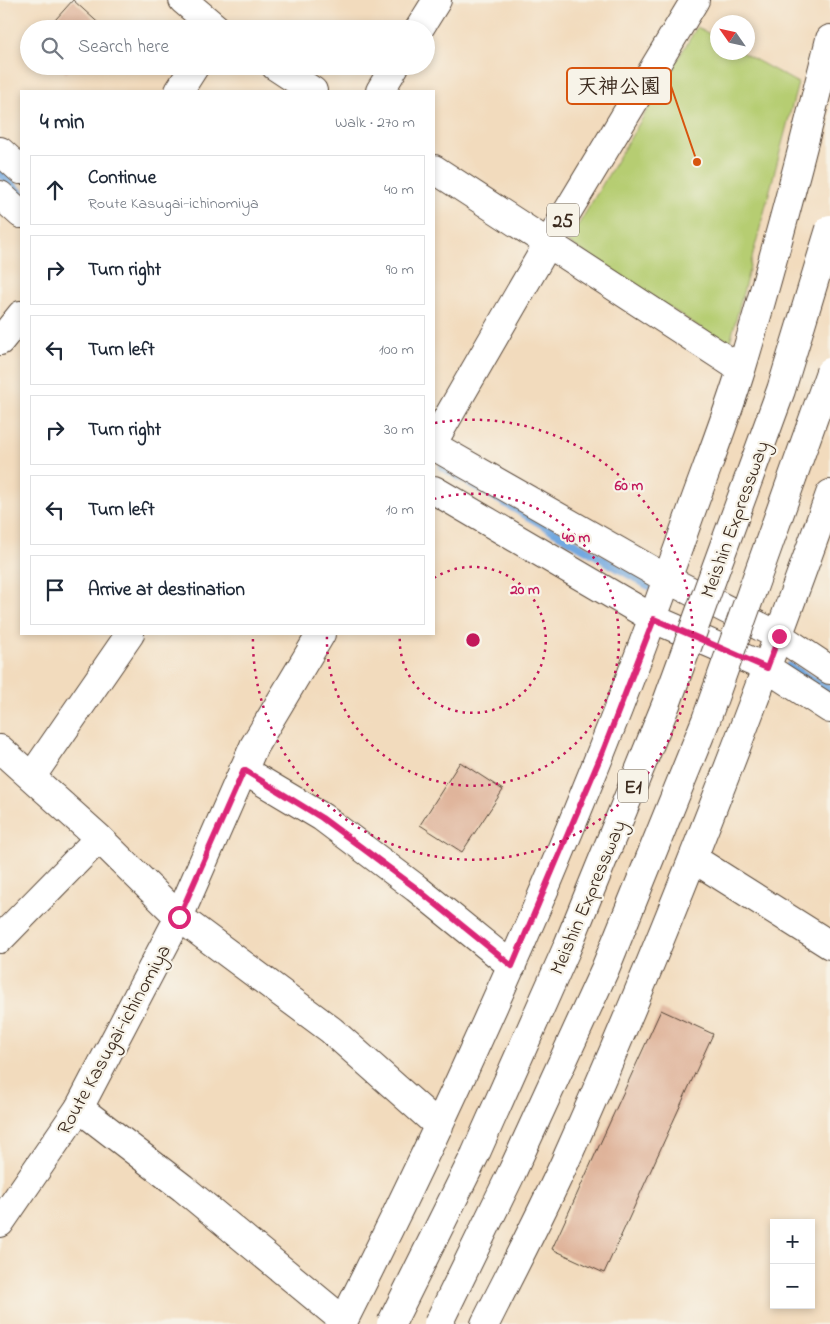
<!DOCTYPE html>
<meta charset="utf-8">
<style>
:root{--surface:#fff;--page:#f2f2f3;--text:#1f2937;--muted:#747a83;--line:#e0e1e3}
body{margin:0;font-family:"Indie Flower","Klee One",sans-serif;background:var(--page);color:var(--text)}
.controls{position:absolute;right:15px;bottom:15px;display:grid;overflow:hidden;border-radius:0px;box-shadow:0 2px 8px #0003}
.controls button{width:45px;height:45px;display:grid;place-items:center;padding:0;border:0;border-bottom:1px solid var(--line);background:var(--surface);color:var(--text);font:25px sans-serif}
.compass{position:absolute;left:710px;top:15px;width:45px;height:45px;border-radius:50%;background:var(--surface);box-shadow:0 2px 8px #0003;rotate:304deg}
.stop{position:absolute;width:15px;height:15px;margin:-11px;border:4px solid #db2777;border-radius:50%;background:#fff}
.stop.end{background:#db2777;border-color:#fff;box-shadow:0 1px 5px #0008}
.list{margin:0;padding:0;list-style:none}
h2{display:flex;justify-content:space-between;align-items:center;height:65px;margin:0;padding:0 20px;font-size:21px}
h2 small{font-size:16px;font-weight:400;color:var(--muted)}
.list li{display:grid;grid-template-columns:32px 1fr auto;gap:15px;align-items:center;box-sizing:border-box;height:70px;margin:0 10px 10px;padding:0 10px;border:1px solid var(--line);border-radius:0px}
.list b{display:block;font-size:19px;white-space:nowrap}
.list p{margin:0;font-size:16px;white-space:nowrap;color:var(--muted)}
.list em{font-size:16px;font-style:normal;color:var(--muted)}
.icon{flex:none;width:28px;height:28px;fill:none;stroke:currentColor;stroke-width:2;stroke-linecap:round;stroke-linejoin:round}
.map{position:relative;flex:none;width:830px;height:1324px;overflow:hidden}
.search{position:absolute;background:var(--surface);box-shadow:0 2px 8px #0003;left:20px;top:20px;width:415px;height:55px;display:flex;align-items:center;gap:12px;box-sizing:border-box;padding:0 18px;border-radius:28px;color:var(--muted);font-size:19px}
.panel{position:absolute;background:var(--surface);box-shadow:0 2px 8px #0003;left:20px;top:90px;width:415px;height:545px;border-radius:0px}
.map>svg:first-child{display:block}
.green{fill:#b6cd72;stroke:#787c48}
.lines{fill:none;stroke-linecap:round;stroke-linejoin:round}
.stream{stroke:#72a8e0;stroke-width:8}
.building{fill:#dfb39a}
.minor-casing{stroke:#564536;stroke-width:30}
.major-casing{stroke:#564536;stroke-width:30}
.minor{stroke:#fff;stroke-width:28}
.major{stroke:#fff;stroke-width:28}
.highway-bridge-casing{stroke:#564536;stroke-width:30;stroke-linecap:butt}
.highway-bridge{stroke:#fff;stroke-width:28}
.route{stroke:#db2777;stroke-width:6}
.ring{fill:none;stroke:#c2185b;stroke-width:2.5;stroke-dasharray:2.5 5}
.labels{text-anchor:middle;stroke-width:4.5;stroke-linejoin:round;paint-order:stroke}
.shield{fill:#f7f3e8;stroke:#73665b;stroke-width:1}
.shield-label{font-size:19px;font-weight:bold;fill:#3b2a1e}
.street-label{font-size:20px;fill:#3b2a1e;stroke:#f7f3e8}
.centre{fill:#c2185b;stroke:#f7f3e8;stroke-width:2.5}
.ring-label{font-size:15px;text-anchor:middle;font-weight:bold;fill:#c2185b;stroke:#f7f3e8;stroke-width:4.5;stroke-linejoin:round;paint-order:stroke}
.leader{fill:none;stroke:#d7540e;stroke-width:2}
.callout-dot{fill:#d7540e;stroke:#f7f3e8;stroke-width:2}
.callout{fill:#f7f3e8;stroke:#d7540e;stroke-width:2}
.callout-label{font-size:21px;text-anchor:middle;font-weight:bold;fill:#3b2a1e}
</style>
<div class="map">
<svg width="830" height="1324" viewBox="0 0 830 1324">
<rect width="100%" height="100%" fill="#f7f3e8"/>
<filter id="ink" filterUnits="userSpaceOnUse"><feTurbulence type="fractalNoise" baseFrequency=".02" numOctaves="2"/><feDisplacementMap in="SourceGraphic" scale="10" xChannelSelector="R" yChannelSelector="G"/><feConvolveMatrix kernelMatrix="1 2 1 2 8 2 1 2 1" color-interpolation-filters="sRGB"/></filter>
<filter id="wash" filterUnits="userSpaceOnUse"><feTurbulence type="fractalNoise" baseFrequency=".0096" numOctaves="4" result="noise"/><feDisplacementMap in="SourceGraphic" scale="20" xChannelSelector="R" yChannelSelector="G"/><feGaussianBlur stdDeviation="1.12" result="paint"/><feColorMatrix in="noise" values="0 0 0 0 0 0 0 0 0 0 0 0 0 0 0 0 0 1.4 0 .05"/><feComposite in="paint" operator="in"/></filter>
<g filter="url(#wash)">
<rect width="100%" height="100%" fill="#f2dbbd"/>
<path class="green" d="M697,27l20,11 1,14 25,1 55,30 -69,263 -161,-104z"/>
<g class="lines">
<path class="stream" d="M0,173l21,20
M442,467l207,119
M789,666l41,23"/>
</g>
<g id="blocks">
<path class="building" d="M73,0l32,29h-58z
M59,66h14l-7,7z
M460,762l43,28 -41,62 -42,-27z
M661,1010l52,24 -109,239 -52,-24z"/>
</g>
</g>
<g filter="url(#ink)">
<use href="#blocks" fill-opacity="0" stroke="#564536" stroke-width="1"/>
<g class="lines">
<defs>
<path id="minor" d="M183,0l34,29
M419,29l18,-29
M275,66l38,25
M179,91l16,-25
M380,91l15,-25
M0,151l21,19
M434,169l307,200
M0,195l21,19
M0,341l21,-26
M434,446l233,133 112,57 51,34
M434,490l220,129 113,49 63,41
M0,749l99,89 80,79 152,113 108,96
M243,770l79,47 94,71 96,78
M32,776l98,-142
M694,859l136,86
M0,939l99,-101
M79,1108l104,80 161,133
M342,1324c128,-254 243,-513 338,-781 20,-59 44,-117 62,-176 32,-108 61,-218 88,-328
M485,1324c27,-54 55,-107 80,-162 98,-219 184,-442 265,-668"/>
<path id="major" d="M434,441l115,-199 146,-242
M0,1223l79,-115 100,-191 75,-171 67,-112"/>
</defs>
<use href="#minor" class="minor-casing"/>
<use href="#major" class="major-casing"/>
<use href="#minor" class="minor"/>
<use href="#major" class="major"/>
<defs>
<path id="highway-bridge" d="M391,1324l84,-169 91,-205 101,-248 114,-312 49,-161
M438,1324l74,-152 93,-203 101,-249 124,-348"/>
</defs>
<use href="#highway-bridge" class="highway-bridge-casing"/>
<use href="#highway-bridge" class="highway-bridge"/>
</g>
</g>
<g class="lines" filter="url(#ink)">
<path class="route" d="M179,917l65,-147 78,48 94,70 96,78 91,-215 51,-132 113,49 12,-32"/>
</g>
<g class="ring">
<path d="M434 578A73 73 0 1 1 400 634"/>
<path d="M434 499A146 146 0 1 1 327 635"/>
<path d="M435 423A220 220 0 1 1 253 634"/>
</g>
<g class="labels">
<g class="shield">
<rect x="547" y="203.5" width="32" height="33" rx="4"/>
<rect x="618" y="769.5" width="30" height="33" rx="4"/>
</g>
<g class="shield-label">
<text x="563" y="227">25</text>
<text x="633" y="793">E1</text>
</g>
<g class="street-label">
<text transform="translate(734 519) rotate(-70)" y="7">Meishin Expressway</text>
<text transform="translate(587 897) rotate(-67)" y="7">Meishin Expressway</text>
<text transform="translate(113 1039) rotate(-61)" y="7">Route Kasugai-ichinomiya</text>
</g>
</g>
<circle cx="473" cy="640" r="8" class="centre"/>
<g class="ring-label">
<text x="629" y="490">60 m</text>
<text x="576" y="542">40 m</text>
<text x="525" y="594">20 m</text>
</g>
<path class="leader" d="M697 162L671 86"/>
<circle class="callout-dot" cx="697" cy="162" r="5"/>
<rect class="callout" x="567" y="68" width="104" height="36" rx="5"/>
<g class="callout-label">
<text x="619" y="93">天神公園</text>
</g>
</svg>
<div class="controls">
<button>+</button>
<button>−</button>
</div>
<svg class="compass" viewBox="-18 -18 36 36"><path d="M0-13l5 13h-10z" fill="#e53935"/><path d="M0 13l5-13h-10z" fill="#747a83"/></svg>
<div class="stop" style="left:179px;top:917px"></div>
<div class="stop end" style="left:779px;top:636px"></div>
<div class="search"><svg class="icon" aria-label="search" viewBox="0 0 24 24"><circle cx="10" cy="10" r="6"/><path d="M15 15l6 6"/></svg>Search here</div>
<section class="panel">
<h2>4 min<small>Walk · 270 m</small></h2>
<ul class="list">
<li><svg class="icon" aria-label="ahead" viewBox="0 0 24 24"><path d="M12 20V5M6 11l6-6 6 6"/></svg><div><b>Continue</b><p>Route Kasugai-ichinomiya</p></div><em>40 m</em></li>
<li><svg class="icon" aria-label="right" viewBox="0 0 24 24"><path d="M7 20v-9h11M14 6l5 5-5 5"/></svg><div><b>Turn right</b></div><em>90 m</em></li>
<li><svg class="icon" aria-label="left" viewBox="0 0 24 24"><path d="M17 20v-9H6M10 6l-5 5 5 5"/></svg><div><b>Turn left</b></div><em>100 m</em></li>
<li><svg class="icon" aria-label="right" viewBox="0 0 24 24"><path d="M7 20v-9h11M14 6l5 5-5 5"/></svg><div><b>Turn right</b></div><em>30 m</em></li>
<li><svg class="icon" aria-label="left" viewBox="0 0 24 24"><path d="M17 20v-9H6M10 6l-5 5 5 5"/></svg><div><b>Turn left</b></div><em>10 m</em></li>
<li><svg class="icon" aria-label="arrive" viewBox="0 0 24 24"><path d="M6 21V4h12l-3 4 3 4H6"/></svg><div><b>Arrive at destination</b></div></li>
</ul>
</section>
</div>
